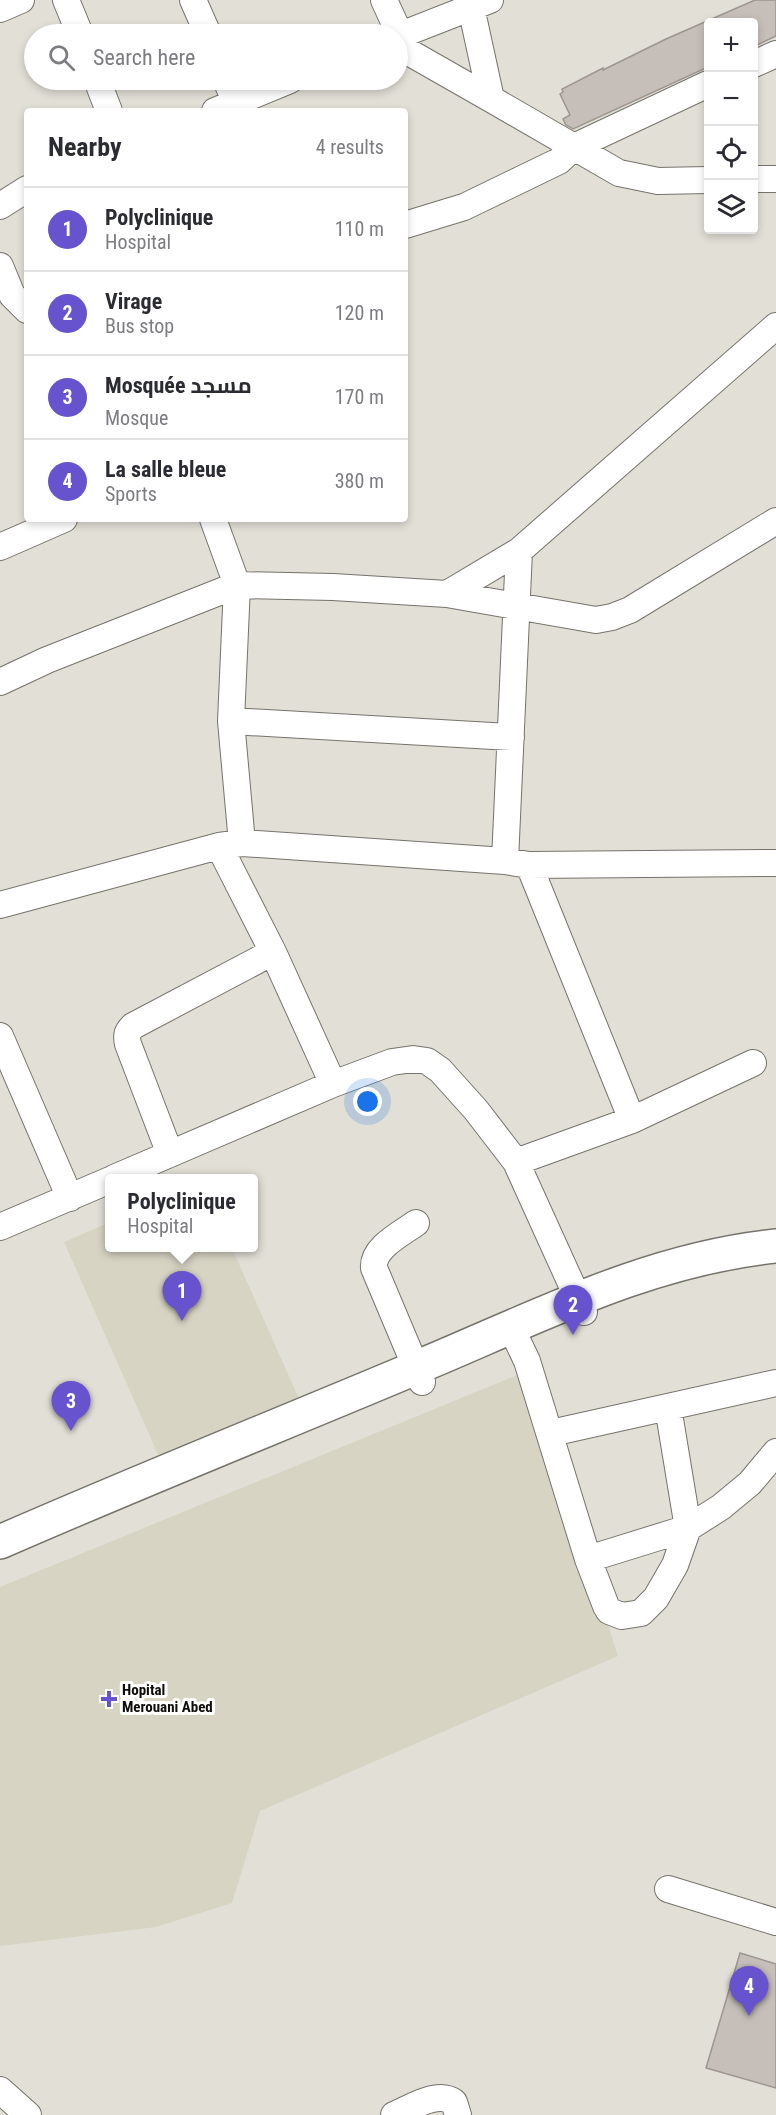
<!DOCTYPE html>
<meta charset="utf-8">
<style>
:root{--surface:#fff;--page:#f7f7f7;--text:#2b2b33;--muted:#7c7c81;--line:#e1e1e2;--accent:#6653cd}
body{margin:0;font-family:"Roboto Condensed",Cairo,sans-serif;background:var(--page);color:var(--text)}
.controls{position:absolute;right:18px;top:18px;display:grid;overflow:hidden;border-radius:6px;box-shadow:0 3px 9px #0003}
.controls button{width:54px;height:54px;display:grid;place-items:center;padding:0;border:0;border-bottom:2px solid var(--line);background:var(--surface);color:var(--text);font:30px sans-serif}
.you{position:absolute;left:368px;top:1102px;width:21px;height:21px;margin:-15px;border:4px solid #fff;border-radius:50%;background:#1a73e8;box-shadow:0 0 0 9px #1a73e833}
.badge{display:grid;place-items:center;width:39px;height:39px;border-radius:50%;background:var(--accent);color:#fff;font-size:20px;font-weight:700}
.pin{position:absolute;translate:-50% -50px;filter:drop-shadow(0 2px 3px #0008)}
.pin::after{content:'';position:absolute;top:32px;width:21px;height:18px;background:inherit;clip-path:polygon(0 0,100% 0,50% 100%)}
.popup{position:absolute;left:105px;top:1174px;width:153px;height:78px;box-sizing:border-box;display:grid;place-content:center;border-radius:6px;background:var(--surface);filter:drop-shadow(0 2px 4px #0005);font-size:20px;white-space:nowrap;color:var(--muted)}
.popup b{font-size:22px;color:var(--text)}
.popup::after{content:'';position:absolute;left:50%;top:100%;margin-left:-12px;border:12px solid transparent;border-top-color:var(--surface)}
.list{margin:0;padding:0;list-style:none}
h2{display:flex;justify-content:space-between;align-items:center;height:78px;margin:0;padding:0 24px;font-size:26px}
h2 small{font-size:20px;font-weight:400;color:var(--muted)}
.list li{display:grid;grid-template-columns:39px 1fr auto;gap:18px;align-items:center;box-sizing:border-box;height:84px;padding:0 24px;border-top:2px solid var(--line)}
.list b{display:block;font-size:22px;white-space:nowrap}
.list p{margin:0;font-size:20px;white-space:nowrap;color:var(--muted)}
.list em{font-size:20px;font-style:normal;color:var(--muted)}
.icon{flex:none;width:33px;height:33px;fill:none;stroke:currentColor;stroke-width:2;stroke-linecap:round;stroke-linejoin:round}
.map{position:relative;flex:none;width:776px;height:2115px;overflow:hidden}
.search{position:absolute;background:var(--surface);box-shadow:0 3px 9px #0003;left:24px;top:24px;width:384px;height:66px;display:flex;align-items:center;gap:15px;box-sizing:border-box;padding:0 21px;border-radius:33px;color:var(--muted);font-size:22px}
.panel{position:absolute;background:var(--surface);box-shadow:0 3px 9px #0003;left:24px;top:108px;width:384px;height:414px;border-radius:6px}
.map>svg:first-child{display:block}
.built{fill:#d8d4c4}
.building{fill:#c6bfb9;stroke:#9d9690;stroke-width:1.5}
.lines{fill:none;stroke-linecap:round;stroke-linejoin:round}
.minor-casing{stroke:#75736b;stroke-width:28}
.major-casing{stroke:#75736b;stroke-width:36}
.minor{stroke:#fff;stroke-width:26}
.major{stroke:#fff;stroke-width:33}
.poi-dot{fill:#6653cd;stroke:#fff;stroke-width:2}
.labels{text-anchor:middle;stroke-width:6;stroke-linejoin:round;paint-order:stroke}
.poi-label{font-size:15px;font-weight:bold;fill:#0e0d0a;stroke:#fff;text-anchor:start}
</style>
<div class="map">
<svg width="776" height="2115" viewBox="0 0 776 2115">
<rect width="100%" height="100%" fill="#e1dfd6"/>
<path class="built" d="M110,1222v26h122l68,153 -139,60 -97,-219z
M527,1371l91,285 -358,155 -28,92 -76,24 -156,19v-359z"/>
<path class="building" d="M755,0h21v36l-23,11v-25h-45v45l-135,62 -7,-4 -3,-6 7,-4 -10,-21 3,-2 -1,-3 41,-21v2l63,-31z
M740,1953l36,11v124l-70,-20z"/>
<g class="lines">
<defs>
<path id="minor" d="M66,0l14,34
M193,0l15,34
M384,0l16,35
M471,7l20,92
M0,9l21,-9
M398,36l92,-36
M398,46l93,53 128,74 39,8 50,-1
M754,64l22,-10
M97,80l12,31
M226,80l10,23
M215,111l75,-31
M754,179h22
M0,206l27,-17
M405,225l59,-18 95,-46 15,-14 134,-63
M0,266l12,29 15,15
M213,519l24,66 -6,136 11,122
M0,547l64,-28
M447,594l72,-43
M0,682l47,-22 190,-75 96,2 114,7 149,26 16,-3 18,-7 146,-89
M231,721l280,16
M219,846l54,106 60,132
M505,861l14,-310 257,-225
M0,905l219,-59 23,-3 263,18 24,4 247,-2
M0,1036l70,162
M632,1120l121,-57
M170,1154l-42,-110c-2,-9 -1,-12 5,-18l140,-74
M516,1162l116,-42 -103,-255
M114,1178l219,-94 59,-22 21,-3 14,2 13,9 36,40 40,52 68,150
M416,1223c-15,11 -44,25 -42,45l48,114
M0,1227l110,-47
M517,1340l10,21 61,198 18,47 3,5 13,5 19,-3 15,-15 19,-33 13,-37 -20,-121
M551,1433l225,-50
M588,1559l100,-31 33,-21 29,-24 26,-31
M668,1889l108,33
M0,2090l28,25
M394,2115c17,-7 43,-25 60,-13l4,13"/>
<path id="major" d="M0,1542c137,-60 275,-115 413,-173 119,-49 233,-110 363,-123"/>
</defs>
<use href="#minor" class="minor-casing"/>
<use href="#major" class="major-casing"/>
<use href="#minor" class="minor"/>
<use href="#major" class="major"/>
</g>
<path class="poi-dot" d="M106 1690h6v6h6v6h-6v6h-6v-6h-6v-6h6z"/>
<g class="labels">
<g class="poi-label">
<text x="122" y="1695">Hopital<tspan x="122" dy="17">Merouani Abed</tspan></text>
</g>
</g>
</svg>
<div class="controls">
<button>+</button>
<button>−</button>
<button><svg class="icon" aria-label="locate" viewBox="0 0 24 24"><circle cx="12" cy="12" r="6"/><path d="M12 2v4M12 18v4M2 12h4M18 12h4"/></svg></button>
<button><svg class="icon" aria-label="layers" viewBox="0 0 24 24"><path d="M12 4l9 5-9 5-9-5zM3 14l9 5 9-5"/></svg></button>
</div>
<div class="you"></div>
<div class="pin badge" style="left:182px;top:1321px">1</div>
<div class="popup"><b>Polyclinique</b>Hospital</div>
<div class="pin badge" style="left:573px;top:1335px">2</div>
<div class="pin badge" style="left:71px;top:1431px">3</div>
<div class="pin badge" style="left:749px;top:2016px">4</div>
<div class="search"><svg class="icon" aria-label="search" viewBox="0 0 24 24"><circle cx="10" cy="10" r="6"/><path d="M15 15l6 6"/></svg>Search here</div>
<section class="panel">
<h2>Nearby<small>4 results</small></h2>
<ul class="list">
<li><span class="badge">1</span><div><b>Polyclinique</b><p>Hospital</p></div><em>110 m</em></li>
<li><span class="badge">2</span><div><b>Virage</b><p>Bus stop</p></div><em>120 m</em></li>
<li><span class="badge">3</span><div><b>Mosquée مسجد</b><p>Mosque</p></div><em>170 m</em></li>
<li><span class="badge">4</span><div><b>La salle bleue</b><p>Sports</p></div><em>380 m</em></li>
</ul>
</section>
</div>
